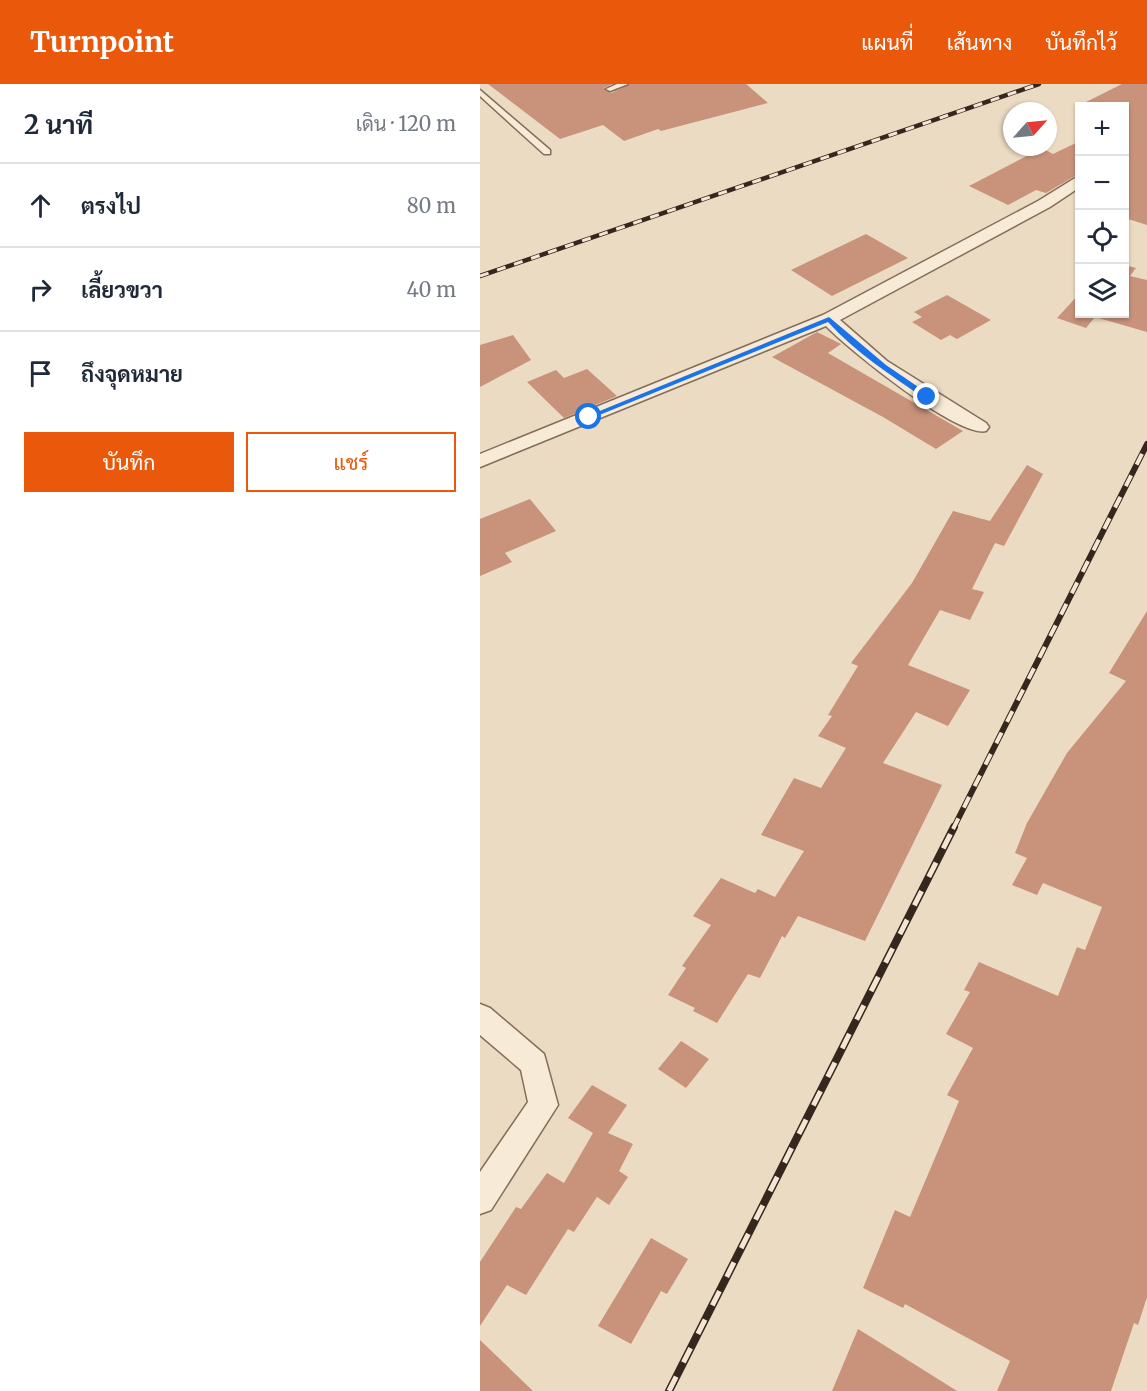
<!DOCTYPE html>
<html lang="th">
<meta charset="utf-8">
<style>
:root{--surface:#fff;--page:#f6f6f7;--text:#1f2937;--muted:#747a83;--line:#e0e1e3;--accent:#ea580c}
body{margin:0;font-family:Merriweather,Sarabun,serif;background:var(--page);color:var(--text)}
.controls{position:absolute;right:18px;top:18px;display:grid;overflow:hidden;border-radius:0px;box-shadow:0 2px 4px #0004}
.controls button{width:54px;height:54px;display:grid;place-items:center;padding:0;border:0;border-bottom:2px solid var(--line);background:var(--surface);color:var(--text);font:30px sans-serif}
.compass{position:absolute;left:523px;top:18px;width:54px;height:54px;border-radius:50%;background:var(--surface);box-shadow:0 2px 4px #0004;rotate:63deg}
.stop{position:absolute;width:18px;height:18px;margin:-14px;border:4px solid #1a73e8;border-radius:50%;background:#fff}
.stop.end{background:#1a73e8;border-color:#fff;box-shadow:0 2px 6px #0008}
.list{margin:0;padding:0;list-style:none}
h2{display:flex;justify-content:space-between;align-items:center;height:78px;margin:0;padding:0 24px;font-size:26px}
h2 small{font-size:20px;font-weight:400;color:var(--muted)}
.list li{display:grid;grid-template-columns:39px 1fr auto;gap:18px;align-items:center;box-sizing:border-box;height:84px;padding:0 24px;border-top:2px solid var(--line)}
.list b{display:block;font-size:22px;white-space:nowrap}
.list em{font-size:20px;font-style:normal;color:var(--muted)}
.actions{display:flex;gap:12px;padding:18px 24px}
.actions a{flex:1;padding:14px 0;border:2px solid var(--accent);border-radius:0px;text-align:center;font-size:21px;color:var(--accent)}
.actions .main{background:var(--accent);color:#fff}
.icon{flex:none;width:33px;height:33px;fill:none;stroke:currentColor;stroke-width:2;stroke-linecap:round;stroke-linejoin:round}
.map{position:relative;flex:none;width:667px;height:1307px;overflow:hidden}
header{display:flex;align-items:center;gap:36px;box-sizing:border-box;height:84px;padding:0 30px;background:var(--accent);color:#fff}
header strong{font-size:28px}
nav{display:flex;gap:33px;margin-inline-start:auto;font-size:21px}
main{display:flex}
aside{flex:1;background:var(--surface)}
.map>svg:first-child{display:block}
.building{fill:#c8927b}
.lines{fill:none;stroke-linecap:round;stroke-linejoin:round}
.lane-casing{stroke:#856d5b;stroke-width:3}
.street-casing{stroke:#856d5b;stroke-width:3}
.lane{fill:#f7ead6;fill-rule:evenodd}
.street{fill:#f7ead6;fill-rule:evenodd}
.rail-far2-casing{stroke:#36271e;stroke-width:4.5}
.rail-far1-casing{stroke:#36271e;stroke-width:6}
.rail-casing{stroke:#36271e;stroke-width:8}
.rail-far2{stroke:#f4e6d3;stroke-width:3;stroke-dasharray:9;stroke-linecap:butt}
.rail-far1{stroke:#f4e6d3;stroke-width:4;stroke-dasharray:12;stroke-linecap:butt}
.rail{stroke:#f4e6d3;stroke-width:5;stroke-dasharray:16;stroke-linecap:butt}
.route{fill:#1a73e8}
</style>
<header>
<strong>Turnpoint</strong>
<nav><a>แผนที่</a><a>เส้นทาง</a><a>บันทึกไว้</a></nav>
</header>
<main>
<aside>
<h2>2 นาที<small>เดิน · 120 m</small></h2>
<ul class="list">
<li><svg class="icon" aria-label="ahead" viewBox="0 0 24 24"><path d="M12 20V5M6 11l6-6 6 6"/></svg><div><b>ตรงไป</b></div><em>80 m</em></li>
<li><svg class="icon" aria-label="right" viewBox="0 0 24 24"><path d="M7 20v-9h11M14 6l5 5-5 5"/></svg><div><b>เลี้ยวขวา</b></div><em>40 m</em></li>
<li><svg class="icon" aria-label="arrive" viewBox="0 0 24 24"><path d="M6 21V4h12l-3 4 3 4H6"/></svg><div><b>ถึงจุดหมาย</b></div></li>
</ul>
<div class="actions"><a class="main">บันทึก</a><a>แชร์</a></div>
</aside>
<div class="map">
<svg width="667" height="1307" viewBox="0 0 667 1307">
<rect width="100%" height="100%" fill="#ecdbc3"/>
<path class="building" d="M8,0h124l-8,4 7,5 19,-9h116l22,19 -107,28 -3,-2 -34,12 -21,-16 -43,14z
M642,0h25v141l-22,-7v-112l-45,-1z
M600,57v32l-34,20 -10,-3 -28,15 -39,-19 73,-38 11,6z
M386,150l42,24 -76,38 -41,-26z
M645,181l11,3 -6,8 17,4v52l-52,-15 -9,11 -29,-10 23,-25v21h45z
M467,211l44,25 -34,19 -7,-4 -9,5 -29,-18 10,-5 -8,-5z
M337,248l24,12 -13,9 135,78 -27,18 -53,-32 -111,-60z
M33,251l18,25 -51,27v-42z
M107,285l30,27 -53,22 -37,-36 29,-12 8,8z
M547,381l16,9 -39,72 -9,-3 -23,46 12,3 -14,28 -30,-10 -32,55 62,25 -22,36 -32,-14 -33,51 59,22 -77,156 -67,-25 -13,22 -3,-2 -22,42 -12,-4 -31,49 -24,-12 2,-3 -27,-13 18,-27 -4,-2 29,-41 -18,-9 28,-38 34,15 3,-4 17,8 29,-46 -43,-16 33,-57 27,10 25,-40 -28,-12 14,-20 -4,-1 30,-49 -7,-3 61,-80 41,-72 37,10z
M50,415l26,32 -51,22 7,9 -32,14v-57z
M667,527v686l-9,28 -4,-2 -23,68h-114l13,-30 -105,-57 -2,4 -40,-20 32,-78 15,7 49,-116 -12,-6 26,-47 -27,-14 24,-42 -6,-2 15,-28 79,34 19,-49 8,3 17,-43 -59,-24 -6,12 -25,-10 15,-27 -12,-5 12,-30 40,-70 59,-72 -17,-8z
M201,957l28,18 -23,29 -28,-19z
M112,1001l35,20 -19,28 25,11 -14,27 9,6 -19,28 -12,-8 -23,35 -6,-3 -42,66 -19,-10 -27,41v-64l36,-55 5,2 26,-36 17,10 29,-50 -25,-15z
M171,1154l37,21 -21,35 -6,-3 -30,53 -33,-18z
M378,1245l21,13 78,49h-125z
M0,1256l53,51h-53z"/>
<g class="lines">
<defs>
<path id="lane" d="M137,0h11l-18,7 -4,-2z
M0,6l70,60v4h-6l-64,-58z"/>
<path id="street" d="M600,91v12l-30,20 -210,113 47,41 99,62 3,4 -3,4c-28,7 -138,-82 -160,-105l-346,141v-13l343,-139 215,-114z
M0,920l10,4 54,46 14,51 -67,105 -11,4v-42l48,-70 -7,-32 -41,-35z"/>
</defs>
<use href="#lane" class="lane-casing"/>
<use href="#street" class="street-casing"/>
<use href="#lane" class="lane"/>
<use href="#street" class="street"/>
<defs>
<path id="rail-far2" d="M0,192l559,-192"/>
<path id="rail-far1" d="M473,745l194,-385"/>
<path id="rail" d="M189,1307l285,-564"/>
</defs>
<use href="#rail-far2" class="rail-far2-casing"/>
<use href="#rail-far1" class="rail-far1-casing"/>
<use href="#rail" class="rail-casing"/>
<use href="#rail-far2" class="rail-far2"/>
<use href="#rail-far1" class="rail-far1"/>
<use href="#rail" class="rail"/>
</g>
<path class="route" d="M349,233l57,48 44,30v4h-5c-34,-24 -69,-46 -97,-77l-236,96 -7,-1z"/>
</svg>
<div class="controls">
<button>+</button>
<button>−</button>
<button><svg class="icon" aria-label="locate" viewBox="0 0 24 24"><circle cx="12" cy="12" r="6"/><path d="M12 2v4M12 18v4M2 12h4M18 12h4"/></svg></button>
<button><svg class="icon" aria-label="layers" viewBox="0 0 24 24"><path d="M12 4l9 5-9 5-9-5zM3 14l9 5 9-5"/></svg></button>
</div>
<svg class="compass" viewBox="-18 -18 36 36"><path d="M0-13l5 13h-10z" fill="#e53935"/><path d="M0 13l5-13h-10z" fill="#747a83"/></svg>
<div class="stop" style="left:109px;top:333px"></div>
<div class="stop end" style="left:447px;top:313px"></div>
</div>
</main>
